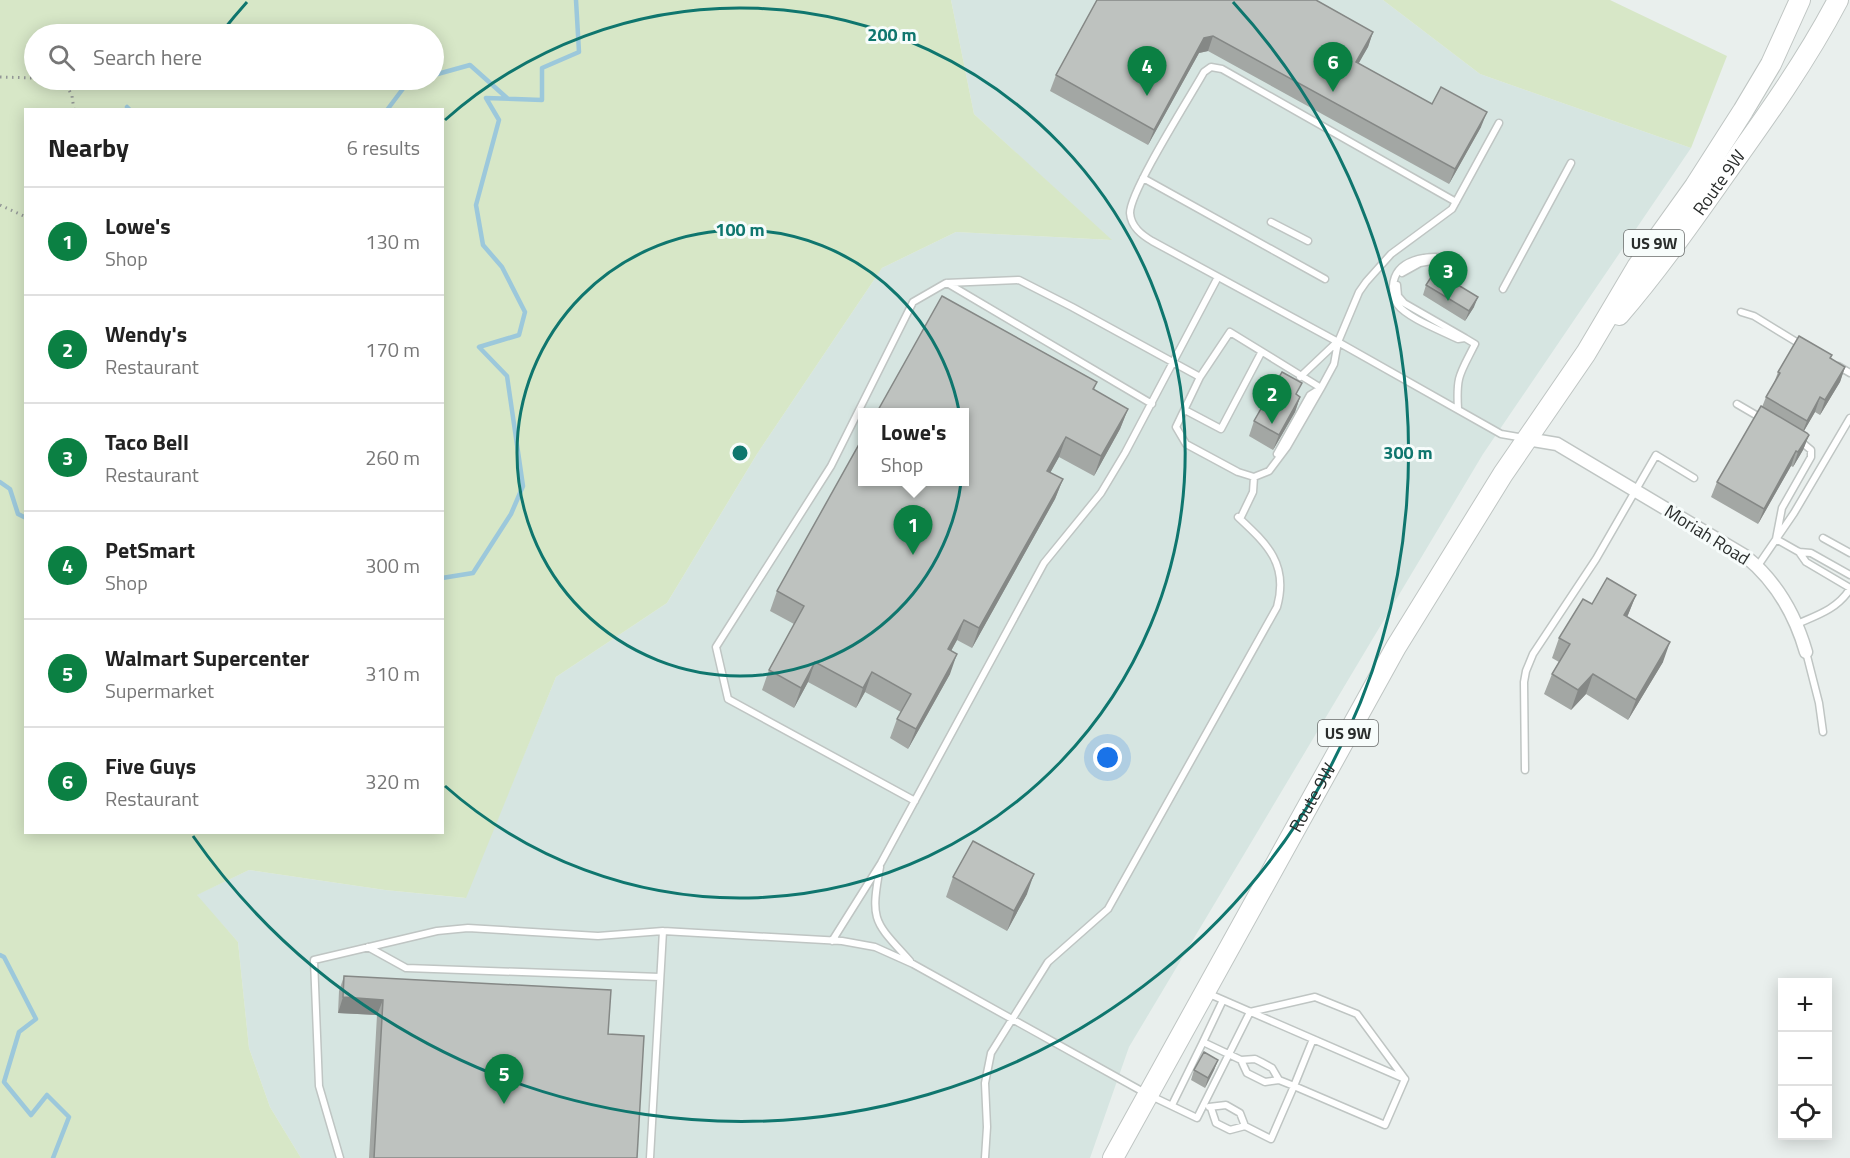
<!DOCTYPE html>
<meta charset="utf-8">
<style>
:root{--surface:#fff;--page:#f2f2f2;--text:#222;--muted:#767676;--line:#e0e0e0;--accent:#0b8043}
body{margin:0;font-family:"Titillium Web",sans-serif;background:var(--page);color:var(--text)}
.controls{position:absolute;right:18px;bottom:18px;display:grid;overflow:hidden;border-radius:0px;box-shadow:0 3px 15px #0003}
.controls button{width:54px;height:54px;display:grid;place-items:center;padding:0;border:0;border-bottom:2px solid var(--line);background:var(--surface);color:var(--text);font:30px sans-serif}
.you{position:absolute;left:1108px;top:758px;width:21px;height:21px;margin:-15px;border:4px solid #fff;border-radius:50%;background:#1a73e8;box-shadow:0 0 0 9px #1a73e833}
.badge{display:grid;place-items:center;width:39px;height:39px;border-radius:50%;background:var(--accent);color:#fff;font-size:20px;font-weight:700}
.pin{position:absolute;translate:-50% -50px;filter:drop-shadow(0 2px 3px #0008)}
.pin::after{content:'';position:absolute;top:32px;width:21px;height:18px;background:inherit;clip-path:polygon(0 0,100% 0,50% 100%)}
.popup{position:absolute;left:858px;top:408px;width:111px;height:78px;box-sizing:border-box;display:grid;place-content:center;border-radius:0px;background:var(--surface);filter:drop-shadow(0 2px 4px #0005);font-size:20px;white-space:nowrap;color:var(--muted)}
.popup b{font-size:22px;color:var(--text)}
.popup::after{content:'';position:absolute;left:50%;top:100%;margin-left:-12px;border:12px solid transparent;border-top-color:var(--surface)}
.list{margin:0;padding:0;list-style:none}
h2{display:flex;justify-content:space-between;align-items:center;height:78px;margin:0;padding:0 24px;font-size:26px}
h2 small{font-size:20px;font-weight:400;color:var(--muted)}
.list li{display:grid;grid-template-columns:39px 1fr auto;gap:18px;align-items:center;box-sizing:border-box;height:108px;padding:0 24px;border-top:2px solid var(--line)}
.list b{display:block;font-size:22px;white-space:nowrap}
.list p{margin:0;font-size:20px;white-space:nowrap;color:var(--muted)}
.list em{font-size:20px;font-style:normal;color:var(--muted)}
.icon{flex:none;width:33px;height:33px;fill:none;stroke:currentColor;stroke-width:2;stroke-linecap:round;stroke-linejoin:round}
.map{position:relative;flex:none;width:1850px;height:1158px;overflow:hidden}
.search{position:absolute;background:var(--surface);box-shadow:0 3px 15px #0003;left:24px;top:24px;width:420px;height:66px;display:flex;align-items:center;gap:15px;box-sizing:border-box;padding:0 21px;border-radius:33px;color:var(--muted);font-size:22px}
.panel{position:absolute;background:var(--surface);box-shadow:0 3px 15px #0003;left:24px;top:108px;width:420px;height:726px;border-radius:0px}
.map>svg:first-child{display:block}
.built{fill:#d6e5e1;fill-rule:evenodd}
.green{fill:#d7e7c7;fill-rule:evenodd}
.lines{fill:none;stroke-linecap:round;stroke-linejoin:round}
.stream{stroke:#9cc8db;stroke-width:4.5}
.lane-casing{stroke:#bfc5c3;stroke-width:9}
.street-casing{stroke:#bfc5c3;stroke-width:15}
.primary-casing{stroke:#bfc5c3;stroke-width:22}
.path{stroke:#939796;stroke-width:3;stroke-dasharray:1.5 4.5;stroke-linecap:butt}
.lane{stroke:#fff;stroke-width:6}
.street{stroke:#fff;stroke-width:12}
.primary{stroke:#fff;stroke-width:20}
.wall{fill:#a3a7a4}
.shaded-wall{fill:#858886}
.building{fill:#bec2bf;stroke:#858886;stroke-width:1.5}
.ring{fill:none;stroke:#0f766e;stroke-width:3}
.labels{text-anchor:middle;stroke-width:6;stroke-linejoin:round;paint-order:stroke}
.shield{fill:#f7fcfb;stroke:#686b6a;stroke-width:1.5}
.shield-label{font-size:16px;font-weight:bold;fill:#2a2d2c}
.street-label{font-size:18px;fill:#2a2d2c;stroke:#f7fcfb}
.centre{fill:#0f766e;stroke:#f7fcfb;stroke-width:3}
.ring-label{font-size:18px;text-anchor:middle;font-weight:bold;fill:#0f766e;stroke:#f7fcfb;stroke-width:6;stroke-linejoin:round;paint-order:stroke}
</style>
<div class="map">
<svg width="1850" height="1158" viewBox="0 0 1850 1158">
<rect width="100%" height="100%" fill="#e9efed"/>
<path class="built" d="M951,0h432l97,74 211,74 -208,306 -354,593 -39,111h-789l-31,-51 -21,-59 -11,-106 -42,-47 53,-25 136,20 80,8 91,-221 111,-74 90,-149 125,-186 74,-36 155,8 -137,-126zM862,412h102v70h-102z"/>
<path class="green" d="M0,0h951l23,114 138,126 -156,-8 -74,36 -125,186 -90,149 -111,74 -90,221 -81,-8 -136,-20 -52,25 41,47 11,106 21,59 31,51h-301zM434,34v46h-400v-46zM26,110h416v722h-416z
M1383,0h227l117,56 -36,92 -211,-74z"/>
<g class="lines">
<path class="stream" d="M434,75l36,-10 37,33
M127,107l3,3
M387,110l21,-28 8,-2
M0,482l10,7 8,25 8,4
M442,578l31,-5 38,-59 12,-28 -16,-110 -28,-29 40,-12 6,-23 -23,-45 -19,-22 -7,-40 23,-85 -13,-22 56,2v-32l37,-16 -3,-52
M0,955l4,2 32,62 -17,13 -15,50 27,33 16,-20 22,22 -16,41"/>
<defs>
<path id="lane" d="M1143,178l182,101
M1456,202l-234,-133 -11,-2 -7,5c-14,25 -74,119 -74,141 1,14 12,22 22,28l186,101 163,92 23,4
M1271,222l37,19
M1449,258c-21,-3 -54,0 -56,28 0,6 0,13 4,18 10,14 45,27 61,35l7,-1 10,6c-15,30 -19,31 -17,65
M1402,273l18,-10 23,-4
M947,283l205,121
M1397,285l1,11 6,7 61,35
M1503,289l68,-126
M1741,312l13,4 49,30
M1838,366l12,7
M1200,377l-24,50 10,17 52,28 16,5 -1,15 -13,27
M1300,377l37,-35
M1737,404l24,14
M1185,410l36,19 40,-76
M1277,454l33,-59 8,-5
M1254,477l15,-6 18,-24 34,-59 13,-24 4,-22 21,-50 7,-10 25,-28 61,-45 47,-86
M1823,538l27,15
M1776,539l6,-31 29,-51v-7l-12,-10
M1776,539l23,13 12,1 39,22
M1799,552l7,10 44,26
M1757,567l37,-54 56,-95
M1797,624c21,-9 40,-15 53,-35
M1806,652l13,51 4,29
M1525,770l-1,-88 2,-11 7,-17 63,-95 60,-104 38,23
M915,801l-187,-102 -12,-52 115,-181 82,-164 33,-19 73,-3 53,27 128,70 30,-45 91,56
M880,867c-10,55 -6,54 30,94
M832,941l49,-78 163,-300 57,-70 24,-40 93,-176
M368,947l38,21 254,9
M1207,993l198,86 -20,46 -91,-39 -23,53 -26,-13 -15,4 -14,-7 -5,-15
M1203,1042l20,-42
M1241,1060l6,13 18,9 14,-2 15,6 19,-47
M1172,1105l31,-63 38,18 14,-1 6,3 11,6 7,12
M1209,1107l17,-2 14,8 5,13
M340,1158l-21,-72 -5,-126 123,-29 31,-3 130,8 65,-5 179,10 33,6 38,17 234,130 50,24 53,-106 65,-15 42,17 48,65
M650,1158l13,-227
M985,1158l2,-31 -2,-44 6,-30 57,-91 60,-53 169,-302c12,-43 -10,-63 -39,-90"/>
<path id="street" d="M1527,439l30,5 188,112c31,25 50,58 61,96"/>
<g id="primary">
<path id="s1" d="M1619,315c39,-45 73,-94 107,-142 40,-56 80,-112 112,-173"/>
<path id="s2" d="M1113,1158l283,-511 107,-173 83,-121 51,-86 58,-81 48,-75 28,-47 29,-64"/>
</g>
</defs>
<use href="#lane" class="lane-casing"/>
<use href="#street" class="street-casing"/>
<use href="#primary" class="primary-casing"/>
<path class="path" d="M0,77l34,1
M64,80l8,16 2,14
M0,205l26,12"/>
<use href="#lane" class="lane"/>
<use href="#street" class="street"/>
<use href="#primary" class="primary"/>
</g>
<path class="wall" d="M1097,0l276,32 -5,15 -10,16 74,41 49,23 -32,57 -241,-133 -9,2 -51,92 -98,-54 6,-16z
M1426,285l48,22 -9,14 -42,-26z
M1832,355l-2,3 15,9 -5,15 -20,33 -5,-3 -11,19 5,4 -6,15 -10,17 -2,-1 -33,58 -47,-27 6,-15 45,-75 4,-10 8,-14 4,-11z
M1097,382l-3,8 34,19 -8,20 -26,47 -35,-19 -9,16 13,6 -8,20 -83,149 -15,-8 -6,11 -1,23 -42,75 -18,-11 7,-19 4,-7 -36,-20 -9,16 -48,-26 -14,26 -32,-18 7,-20 25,-46 -24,-13 7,-20z
M1298,395l2,2 -5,15 -22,38 -24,-14 5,-15z
M1636,595l-9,22 36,45 -35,58 -42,-26 -15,16 -27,-16 8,-20 7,-12 -7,-4 7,-20 33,-34z
M953,877l74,17 -20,37 -61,-34z
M344,976l264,58 29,124h-268l8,-143 -39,-2 1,-22z
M1218,1060l-4,10 -9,18 -14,-8 3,-10z"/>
<path class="shaded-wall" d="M1373,32l-5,15 -17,30 5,-15z
M1213,36l-5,15 -9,2 -51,92 6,-15 50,-92z
M1487,112l-6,15 -32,57 6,-15z
M1478,297l-4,10 -9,14 4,-10z
M1845,367l-5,15 -20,33 5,-15z
M1300,397l-5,15 -22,38 6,-15z
M1820,397l-5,15 -14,24 6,-15z
M1128,409l-8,20 -26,47 7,-20z
M1809,435l-6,15 -10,17 5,-15z
M1066,437l-7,20 -19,34 7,-20z
M1796,451l-5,15 -33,58 6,-15z
M1063,479l-8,20 -83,149 7,-20z
M1636,595l-8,20 -12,20 8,-20z
M964,620l-7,20 -16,29 7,-20z
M1670,642l-7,20 -35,58 8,-20z
M957,654l-7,20 -42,75 8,-20z
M815,662l-7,20 -14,26 7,-20z
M872,672l-7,20 -9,16 7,-20z
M1593,674l-7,20 -15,16 7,-20z
M1034,874l-7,20 -20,37 7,-20z
M343,997l40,3 -6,15 -39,-2z
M1218,1060l-4,10 -9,18 3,-10z"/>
<path class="building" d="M1097,0h219l57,32 -17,30 76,42 9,-17 46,25 -32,57 -242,-133 -9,2 -50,92 -98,-55z
M1435,271l43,26 -9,14 -43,-26z
M942,296l155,86 -4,7 35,20 -27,47 -35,-19 -19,34 16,8 -84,149 -15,-8 -16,29 9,5 -41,75 -19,-10 14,-25 -39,-22 -9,16 -48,-26 -14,26 -32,-18 35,-64 -27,-15 85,-152v43h102v-70h-87z
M1799,336l33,19 -2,3 15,9 -20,33 -5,-3 -13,24 -41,-24 14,-24 -2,-1z
M1282,372l20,11 -6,11 4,3 -21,38 -25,-14z
M1761,406l46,27 2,2 -11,17 -2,-1 -32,58 -47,-27z
M1607,578l29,17 -12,20 46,27 -34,58 -43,-26 -15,16 -26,-16 18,-30 -11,-6 24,-39 9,5z
M973,841l61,33 -20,37 -61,-34z
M344,976l267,14 -3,44 36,2 -7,122h-263l9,-158 -40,-3z
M1204,1052l14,8 -10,18 -14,-8z"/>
<g class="ring">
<circle cx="740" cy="453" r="223"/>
<path d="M445 120A445 445 0 1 1 445 786"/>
<path d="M221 33A668 668 0 0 1 247 2M1233 2A668 668 0 1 1 193 836"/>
</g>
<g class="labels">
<g class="shield">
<rect x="1624" y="230" width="60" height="26" rx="4.5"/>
<rect x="1318" y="720" width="60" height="26" rx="4.5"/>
</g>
<g class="shield-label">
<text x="1654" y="249">US 9W</text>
<text x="1348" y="739">US 9W</text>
</g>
<g class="street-label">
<text dy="6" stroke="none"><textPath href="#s1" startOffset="166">Route 9W</textPath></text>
<text transform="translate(1707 535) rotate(32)" y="6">Moriah Road</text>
<text dy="6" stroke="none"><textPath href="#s2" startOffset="412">Route 9W</textPath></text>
</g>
</g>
<circle cx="740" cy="453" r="9" class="centre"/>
<g class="ring-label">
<text x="892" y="41">200 m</text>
<text x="740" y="236">100 m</text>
<text x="1408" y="459">300 m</text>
</g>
</svg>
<div class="controls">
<button>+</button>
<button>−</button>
<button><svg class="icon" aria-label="locate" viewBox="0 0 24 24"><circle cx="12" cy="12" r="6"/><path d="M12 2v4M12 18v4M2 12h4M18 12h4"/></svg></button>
</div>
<div class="you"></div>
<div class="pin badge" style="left:913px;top:555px">1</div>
<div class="popup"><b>Lowe's</b>Shop</div>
<div class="pin badge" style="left:1272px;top:424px">2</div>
<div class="pin badge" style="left:1448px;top:301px">3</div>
<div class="pin badge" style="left:1147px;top:96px">4</div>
<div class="pin badge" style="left:504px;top:1104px">5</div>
<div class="pin badge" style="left:1333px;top:92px">6</div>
<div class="search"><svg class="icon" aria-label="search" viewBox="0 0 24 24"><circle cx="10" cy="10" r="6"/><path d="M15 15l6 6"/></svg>Search here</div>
<section class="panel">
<h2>Nearby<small>6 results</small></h2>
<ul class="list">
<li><span class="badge">1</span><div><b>Lowe's</b><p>Shop</p></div><em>130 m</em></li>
<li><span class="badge">2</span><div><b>Wendy's</b><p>Restaurant</p></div><em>170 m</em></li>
<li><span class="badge">3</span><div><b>Taco Bell</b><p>Restaurant</p></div><em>260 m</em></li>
<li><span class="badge">4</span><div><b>PetSmart</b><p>Shop</p></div><em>300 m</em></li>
<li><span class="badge">5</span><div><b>Walmart Supercenter</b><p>Supermarket</p></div><em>310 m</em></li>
<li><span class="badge">6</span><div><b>Five Guys</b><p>Restaurant</p></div><em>320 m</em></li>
</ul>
</section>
</div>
